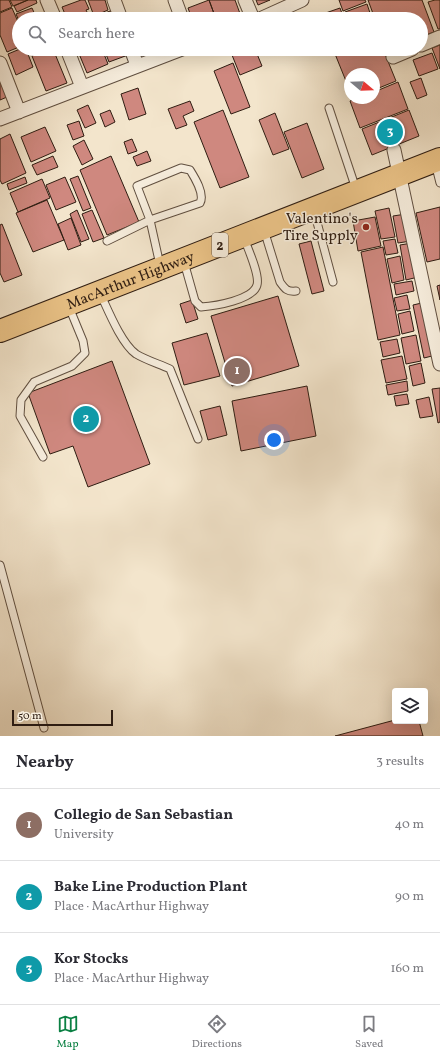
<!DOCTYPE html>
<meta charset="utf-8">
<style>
:root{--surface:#fff;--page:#f2f2f3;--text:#2b2b33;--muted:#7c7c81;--line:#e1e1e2;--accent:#0b8043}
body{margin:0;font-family:Vollkorn,serif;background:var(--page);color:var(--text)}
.controls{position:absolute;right:12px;bottom:12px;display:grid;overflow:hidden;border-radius:4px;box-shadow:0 4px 16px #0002}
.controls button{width:36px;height:36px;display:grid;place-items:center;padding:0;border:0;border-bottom:1px solid var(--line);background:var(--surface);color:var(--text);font:20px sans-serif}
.compass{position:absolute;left:344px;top:68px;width:36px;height:36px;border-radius:50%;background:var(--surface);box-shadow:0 4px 16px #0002;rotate:109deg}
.scale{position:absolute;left:12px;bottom:10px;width:101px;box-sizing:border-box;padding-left:4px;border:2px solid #2f1d12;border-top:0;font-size:11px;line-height:14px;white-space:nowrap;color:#2f1d12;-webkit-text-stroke:3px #f7eede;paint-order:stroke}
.you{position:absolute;left:274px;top:440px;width:14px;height:14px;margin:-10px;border:3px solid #fff;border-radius:50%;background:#1a73e8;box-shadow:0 0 0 6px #1a73e833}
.badge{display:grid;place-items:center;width:26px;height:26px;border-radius:50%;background:var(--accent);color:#fff;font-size:13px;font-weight:700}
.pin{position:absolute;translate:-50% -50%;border:2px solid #fff;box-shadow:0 1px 4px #0006}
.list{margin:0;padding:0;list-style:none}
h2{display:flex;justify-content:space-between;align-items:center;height:52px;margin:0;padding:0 16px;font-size:17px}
h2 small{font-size:13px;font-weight:400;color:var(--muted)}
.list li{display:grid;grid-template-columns:26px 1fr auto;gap:12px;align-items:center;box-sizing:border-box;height:72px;padding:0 16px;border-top:1px solid var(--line)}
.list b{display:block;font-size:15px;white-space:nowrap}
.list p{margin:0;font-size:13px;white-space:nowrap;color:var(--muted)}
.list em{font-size:13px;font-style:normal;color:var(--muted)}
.icon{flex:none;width:22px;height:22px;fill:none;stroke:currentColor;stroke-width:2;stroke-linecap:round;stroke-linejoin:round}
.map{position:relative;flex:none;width:440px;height:736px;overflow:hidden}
.search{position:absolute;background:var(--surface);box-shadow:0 4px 16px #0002;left:12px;right:12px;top:12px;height:44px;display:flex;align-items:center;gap:10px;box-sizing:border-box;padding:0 14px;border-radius:22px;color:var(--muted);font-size:15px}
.sheet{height:268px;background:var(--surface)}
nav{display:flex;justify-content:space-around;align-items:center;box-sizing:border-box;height:56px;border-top:1px solid var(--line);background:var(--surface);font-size:11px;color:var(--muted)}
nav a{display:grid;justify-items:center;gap:2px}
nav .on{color:var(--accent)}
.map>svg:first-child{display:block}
.building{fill:#cf887f;stroke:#2f1d12}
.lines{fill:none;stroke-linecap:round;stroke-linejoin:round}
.lane-casing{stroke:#604f40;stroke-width:9}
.street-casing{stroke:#604f40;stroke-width:15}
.highway-casing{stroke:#2f1d12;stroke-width:24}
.lane{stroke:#f7eede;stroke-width:7}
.street{stroke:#f7eede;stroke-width:13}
.highway{stroke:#eac286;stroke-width:22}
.poi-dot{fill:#8f2418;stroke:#f7eede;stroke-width:1.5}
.labels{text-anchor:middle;stroke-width:3;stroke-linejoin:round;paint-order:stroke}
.shield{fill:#f7eede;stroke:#6b5c4f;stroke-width:1}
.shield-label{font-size:14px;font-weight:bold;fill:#2f1d12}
.poi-label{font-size:15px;fill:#2f1d12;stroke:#f7eede;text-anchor:end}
.street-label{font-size:15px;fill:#2f1d12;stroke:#f7eede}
</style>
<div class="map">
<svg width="440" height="736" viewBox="0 0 440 736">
<rect width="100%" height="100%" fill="#f3e5cc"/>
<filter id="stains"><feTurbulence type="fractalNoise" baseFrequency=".005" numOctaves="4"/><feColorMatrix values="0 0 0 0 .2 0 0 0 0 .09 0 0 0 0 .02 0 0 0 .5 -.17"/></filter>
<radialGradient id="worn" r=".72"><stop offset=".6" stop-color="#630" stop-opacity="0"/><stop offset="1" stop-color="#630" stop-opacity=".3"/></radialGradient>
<path class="building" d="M0,0h9l3,7 -12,5z
M10,0h18l-15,6z
M28,0h8l1,3 -20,9 -3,-6z
M81,0h4l4,9 -3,1 3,6 -8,3h-14l-5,-12z
M88,0h17l3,10 -14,6z
M209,0h26l7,19h-26z
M209,0l7,19h-24l-4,-11z
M256,0h14l-12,5z
M339,0h26l1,2 -23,9z
M368,0h54l12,32 -13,5v-18h-46z
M435,0h5v29h-2l-10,-27z
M367,4l5,15h-24l-3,-7z
M12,8l7,16v23l-12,5 -7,-17v-22z
M32,8l5,11h-18v2l-3,-7z
M340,8l4,11h-25l-2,-3z
M110,11l4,8h-20l-1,-1z
M440,45v24l-8,-21z
M20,49h6l7,18 -17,8 -8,-21z
M48,49h5l14,34 -21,8 -14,-35z
M77,49h25l6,15 -21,9z
M104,49h21l3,6 -19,7z
M232,49h23l7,17 -22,9 -10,-25z
M286,49h18l-16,6z
M333,49h50l13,32 -22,9v-16h-24v17z
M432,53l6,16 -19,7 -6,-16z
M233,63l17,44 -19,7 -17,-43z
M0,77l7,20 -7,3z
M421,78l6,17 -10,4 -7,-17z
M398,82l10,27 -48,19 -10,-27 8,-3h16v-6z
M138,88l8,26 -17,6 -8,-26z
M190,101l4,10 -11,5 4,9 -11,4 -8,-20z
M88,105l8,18 -11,5 -8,-18z
M110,110l5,12 -10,5 -5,-13z
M223,110l26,67 -29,11 -26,-66z
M409,110l10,26 -47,19 -10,-26z
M275,113l14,36 -16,6 -14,-35z
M79,121l5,15 -11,4 -6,-15z
M307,123l17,46 -22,9 -18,-46z
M45,127l11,24 -25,11 -10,-25z
M10,134l16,39 -24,11 -2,-4v-41z
M132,139l5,12 -9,3 -4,-12z
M84,140l9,19 -11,6 -9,-19z
M147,151l4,10 -14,5 -4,-9z
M53,156l5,11 -21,8 -5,-10z
M111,156l28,66 -32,13 -27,-65z
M78,176l13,32 -8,3 -13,-32z
M25,177l2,6 -18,7 -2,-6z
M65,177l11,25 -20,8 -10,-25z
M42,179l8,19 -32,14 -8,-19z
M47,200l17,40 -31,12 -17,-39z
M440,207v52l-13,3 -11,-49z
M389,208l6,29 -14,2 -6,-28z
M77,210l12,29 -8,3 -11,-28z
M92,210l12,28 -11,4 -11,-28z
M406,214l5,27 -13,2 -5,-27z
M375,217l6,29 -23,5 -5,-30z
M71,218l10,27 -13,5 -10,-26z
M2,224l20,51 -18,7 -4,-9v-48z
M395,239l3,14 -12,2 -3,-14z
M311,241l13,50 -12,3 -13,-50z
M412,243l6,34 -12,3 -6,-35z
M383,247l17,88 -22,5 -17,-88z
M400,256l4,24 -12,3 -5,-24z
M412,281l2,10 -18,4 -2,-11z
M440,285v15l-3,-14z
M407,295l3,14 -13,2 -3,-13z
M278,296l21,70 -67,20 -21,-70z
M192,300l6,19 -12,4 -6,-19z
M426,302l10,53 -12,3 -11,-53z
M410,311l4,20 -12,3 -4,-20z
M207,333l13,43 -36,9 -12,-42z
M416,335l5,26 -15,3 -5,-26z
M397,339l3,14 -17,4 -3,-15z
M402,356l5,23 -21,4 -5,-23z
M112,361l38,103 -62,23 -15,-41 -23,8 -22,-61z
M421,363l4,20 -12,3 -4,-20z
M407,381l1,10 -20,4 -2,-10z
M307,386l9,50 -75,15 -9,-50z
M440,388v34l-2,1 -6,-34z
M407,394l2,10 -13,2 -2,-10z
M429,397l4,19 -13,2 -4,-18z
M220,406l7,29 -19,5 -8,-29z
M395,720l24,1 4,15h-88z"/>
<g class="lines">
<defs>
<path id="lane" d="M329,108l27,81
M435,163l5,20
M314,211l19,71
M264,230l16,52c5,7 7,10 16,9
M107,241l43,-21 50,-17c5,-9 -5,-25 -10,-33l-9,-2 -44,18 13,34 10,45
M184,262l11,39 6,6c14,-1 52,-7 56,-22 3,-10 -9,-36 -13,-47
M100,293c8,17 21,50 36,61 10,6 23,10 34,15l28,70
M43,457l-23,-41 1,-16 13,-18 38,-16 13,-13 -2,-12 -14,-34
M0,565l44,163"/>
<path id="street" d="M47,0l8,19
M114,0l7,19
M175,0l7,19
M245,0l8,19
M260,19l42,-19
M421,45l19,-8
M67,49l15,38
M131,49l6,16
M393,57l19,-8
M0,63l19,49
M0,119l182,-70
M394,150l46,214"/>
<g id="highway">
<path id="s1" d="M0,331l440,-172"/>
</g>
</defs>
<use href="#lane" class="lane-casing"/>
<use href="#street" class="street-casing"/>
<use href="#highway" class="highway-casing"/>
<use href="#lane" class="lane"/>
<use href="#street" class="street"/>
<use href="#highway" class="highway"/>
</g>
<circle class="poi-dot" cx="366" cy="227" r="4"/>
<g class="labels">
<rect class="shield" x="212" y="233" width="16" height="24" rx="3"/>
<g class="shield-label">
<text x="220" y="250">2</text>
</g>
<g class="poi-label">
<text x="358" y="223">Valentino's<tspan x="358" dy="17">Tire Supply</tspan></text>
</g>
<g class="street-label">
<text dy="5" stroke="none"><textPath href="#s1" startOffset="140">MacArthur Highway</textPath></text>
</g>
</g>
<rect width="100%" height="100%" filter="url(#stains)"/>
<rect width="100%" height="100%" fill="url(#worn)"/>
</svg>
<div class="controls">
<button><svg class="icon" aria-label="layers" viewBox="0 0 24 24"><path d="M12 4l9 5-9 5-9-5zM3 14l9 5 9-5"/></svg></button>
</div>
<svg class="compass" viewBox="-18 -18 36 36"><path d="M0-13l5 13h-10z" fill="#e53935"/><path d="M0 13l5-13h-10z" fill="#7c7c81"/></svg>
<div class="scale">50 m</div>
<div class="you"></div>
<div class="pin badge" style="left:237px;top:371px;background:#8d6e63">1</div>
<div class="pin badge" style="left:86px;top:419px;background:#0f9aa8">2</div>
<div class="pin badge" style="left:390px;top:132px;background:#0f9aa8">3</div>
<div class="search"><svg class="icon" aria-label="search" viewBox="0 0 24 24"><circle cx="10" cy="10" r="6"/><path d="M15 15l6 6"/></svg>Search here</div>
</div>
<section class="sheet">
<h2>Nearby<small>3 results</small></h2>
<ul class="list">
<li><span class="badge" style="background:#8d6e63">1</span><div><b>Collegio de San Sebastian</b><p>University</p></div><em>40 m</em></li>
<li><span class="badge" style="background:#0f9aa8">2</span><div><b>Bake Line Production Plant</b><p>Place · MacArthur Highway</p></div><em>90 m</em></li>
<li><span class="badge" style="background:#0f9aa8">3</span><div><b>Kor Stocks</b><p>Place · MacArthur Highway</p></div><em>160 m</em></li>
</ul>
</section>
<nav>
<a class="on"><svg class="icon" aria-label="map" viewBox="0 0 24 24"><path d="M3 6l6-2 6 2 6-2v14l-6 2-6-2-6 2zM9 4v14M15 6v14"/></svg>Map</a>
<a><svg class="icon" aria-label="directions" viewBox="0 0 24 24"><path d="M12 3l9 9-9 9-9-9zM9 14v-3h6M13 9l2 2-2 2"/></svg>Directions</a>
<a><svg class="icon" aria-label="saved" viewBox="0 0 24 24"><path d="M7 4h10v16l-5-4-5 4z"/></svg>Saved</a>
</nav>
